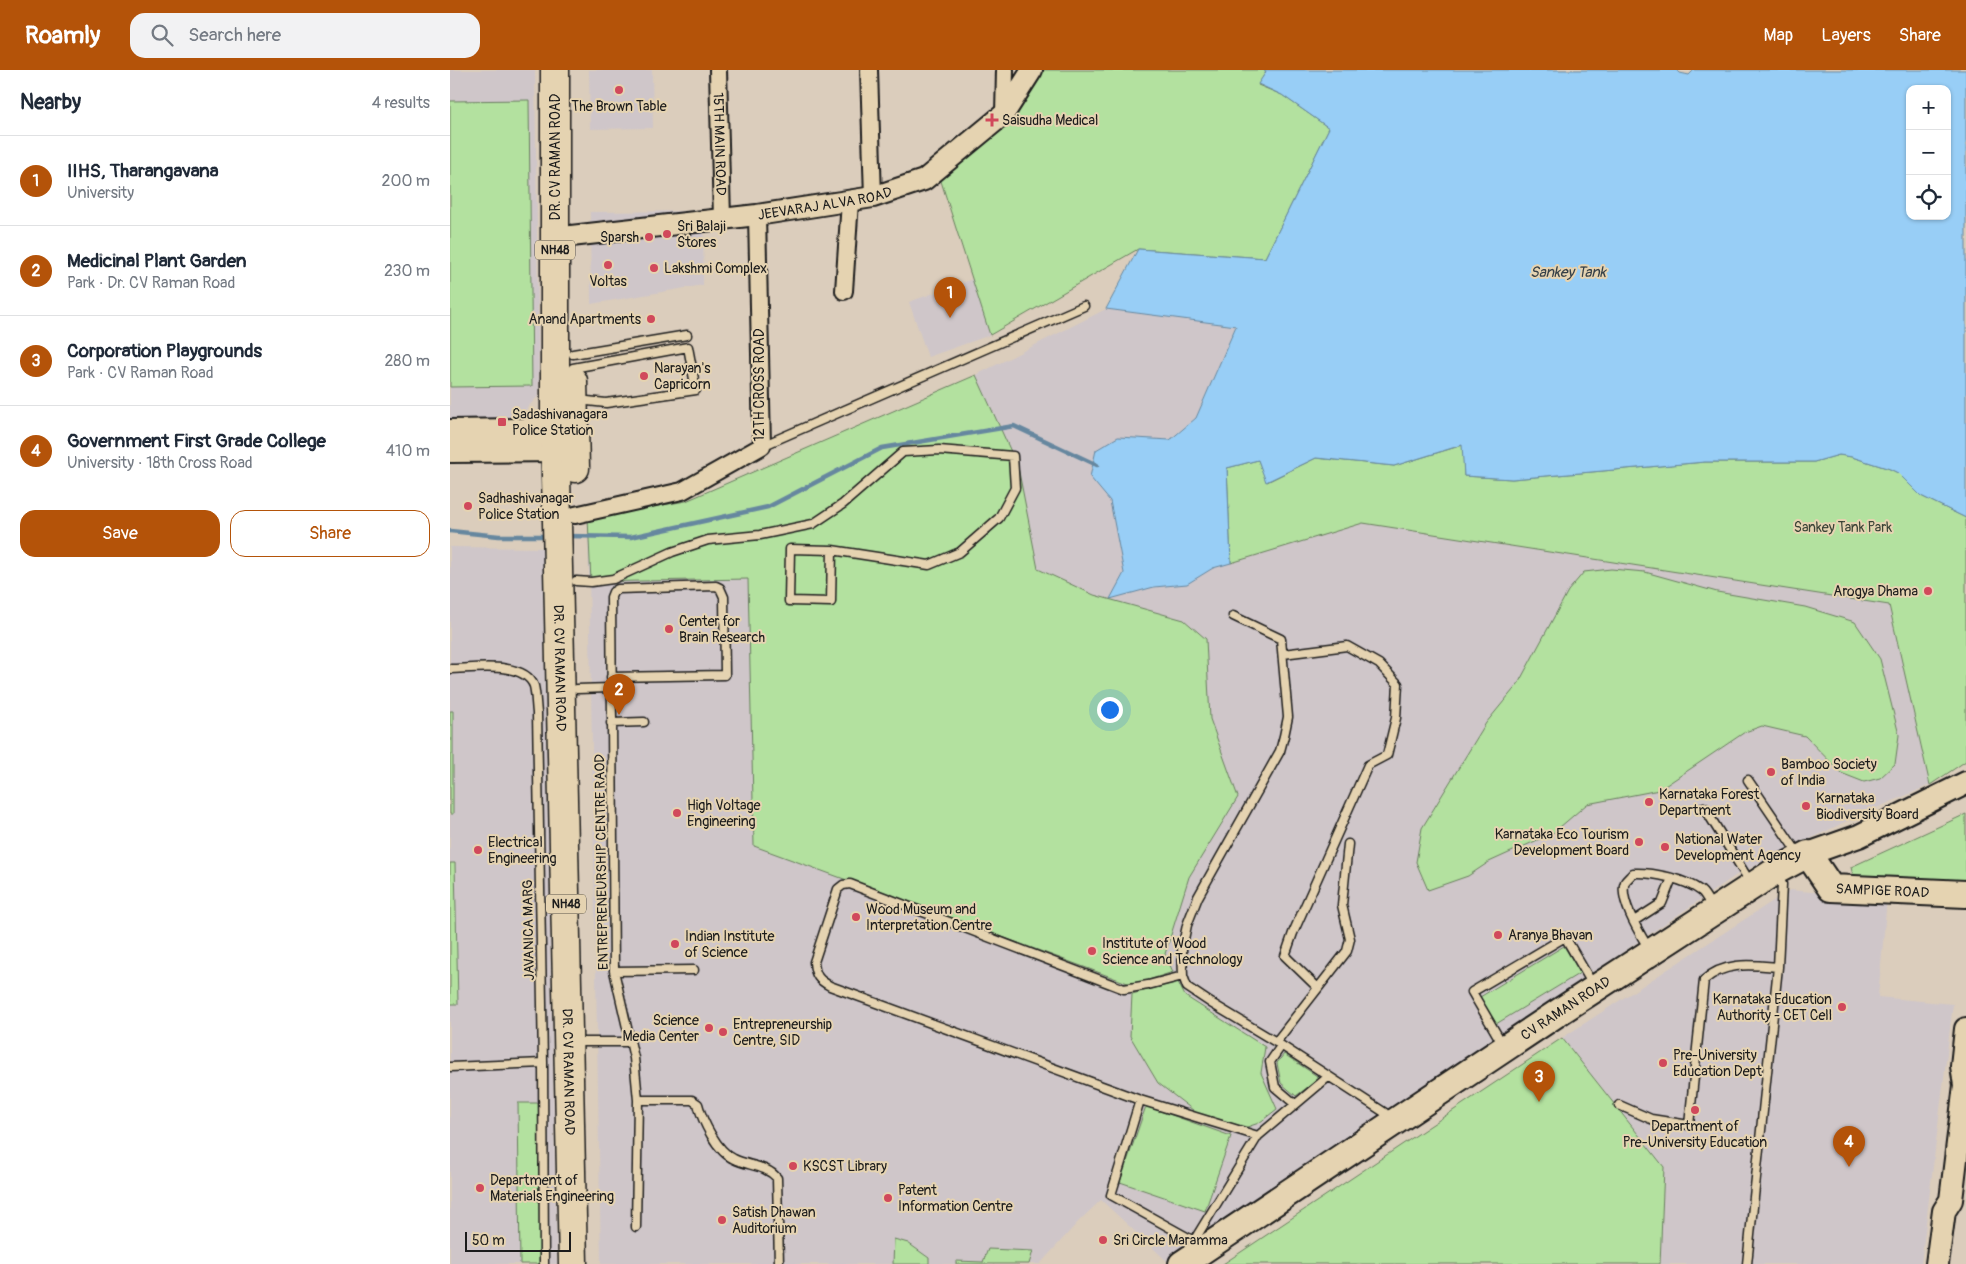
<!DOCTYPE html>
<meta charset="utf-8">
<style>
:root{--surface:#fff;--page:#f2f2f3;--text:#1f2937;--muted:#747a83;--line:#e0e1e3;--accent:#b45309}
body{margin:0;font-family:Pangolin,sans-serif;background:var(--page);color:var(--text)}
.controls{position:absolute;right:15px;top:15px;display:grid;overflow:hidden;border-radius:10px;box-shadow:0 1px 4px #0004}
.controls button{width:45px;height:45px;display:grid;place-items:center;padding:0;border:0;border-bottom:1px solid var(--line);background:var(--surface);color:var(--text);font:25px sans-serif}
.scale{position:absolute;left:15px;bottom:12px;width:106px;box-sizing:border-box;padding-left:5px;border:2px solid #1c1c1c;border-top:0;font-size:14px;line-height:18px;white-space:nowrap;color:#1c1c1c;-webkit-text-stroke:4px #e5d3b1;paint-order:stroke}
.you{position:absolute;left:659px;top:639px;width:18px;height:18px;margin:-12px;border:4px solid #fff;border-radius:50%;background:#1a73e8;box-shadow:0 0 0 8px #1a73e833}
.badge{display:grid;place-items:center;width:32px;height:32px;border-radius:50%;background:var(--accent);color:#fff;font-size:16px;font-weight:700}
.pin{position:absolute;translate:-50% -41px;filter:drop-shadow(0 1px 2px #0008)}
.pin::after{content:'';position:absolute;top:26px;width:18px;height:15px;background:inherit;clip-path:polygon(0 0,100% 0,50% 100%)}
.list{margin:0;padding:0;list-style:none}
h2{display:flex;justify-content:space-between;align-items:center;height:65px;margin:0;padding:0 20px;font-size:21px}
h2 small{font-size:16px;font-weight:400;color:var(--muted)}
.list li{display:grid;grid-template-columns:32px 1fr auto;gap:15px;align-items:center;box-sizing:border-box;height:90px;padding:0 20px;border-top:1px solid var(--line)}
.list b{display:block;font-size:19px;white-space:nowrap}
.list p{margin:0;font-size:16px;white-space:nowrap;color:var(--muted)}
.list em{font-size:16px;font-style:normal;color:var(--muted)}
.actions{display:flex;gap:10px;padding:15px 20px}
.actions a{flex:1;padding:11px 0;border:1px solid var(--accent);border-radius:15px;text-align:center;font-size:18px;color:var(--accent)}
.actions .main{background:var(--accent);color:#fff}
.icon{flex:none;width:28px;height:28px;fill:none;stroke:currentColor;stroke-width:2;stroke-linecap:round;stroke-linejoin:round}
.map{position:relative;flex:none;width:1516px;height:1194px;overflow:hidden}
header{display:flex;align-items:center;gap:30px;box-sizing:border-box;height:70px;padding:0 25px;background:var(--accent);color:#fff}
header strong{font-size:24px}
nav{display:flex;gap:28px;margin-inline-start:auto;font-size:18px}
.search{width:350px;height:45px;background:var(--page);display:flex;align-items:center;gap:12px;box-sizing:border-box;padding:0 18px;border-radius:15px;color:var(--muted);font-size:19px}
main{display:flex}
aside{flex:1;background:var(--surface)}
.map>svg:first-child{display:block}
.built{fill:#cfc6c9}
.green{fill:#b3e19f;stroke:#687e5e}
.water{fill:#98cef6;stroke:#66879f;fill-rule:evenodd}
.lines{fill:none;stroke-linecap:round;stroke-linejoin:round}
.stream{stroke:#66879f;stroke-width:4.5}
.service-casing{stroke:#1c1c1c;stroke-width:11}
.minor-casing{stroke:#1c1c1c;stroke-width:20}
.tertiary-casing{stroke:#1c1c1c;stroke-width:24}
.secondary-casing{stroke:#1c1c1c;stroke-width:26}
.primary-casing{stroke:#1c1c1c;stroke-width:30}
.trunk-casing{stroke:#1c1c1c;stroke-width:31}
.service{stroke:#e5d3b1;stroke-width:8}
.minor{stroke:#e5d3b1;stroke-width:16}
.tertiary{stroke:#e5d3b1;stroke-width:20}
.secondary{stroke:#e5d3b1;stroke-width:22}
.primary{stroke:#e5d3b1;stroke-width:26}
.trunk{stroke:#e5d3b1;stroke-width:28}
.poi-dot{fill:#d1495b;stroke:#e5d3b1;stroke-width:2}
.labels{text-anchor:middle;stroke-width:4;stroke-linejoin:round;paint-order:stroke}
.shield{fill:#e5d3b1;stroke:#585349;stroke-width:1}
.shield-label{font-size:12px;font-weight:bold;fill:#1c1c1c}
.poi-label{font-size:14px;fill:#1c1c1c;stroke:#e5d3b1;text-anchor:start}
.street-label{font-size:14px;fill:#1c1c1c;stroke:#e5d3b1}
.park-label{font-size:14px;fill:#3a4336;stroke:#e5d3b1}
.water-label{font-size:15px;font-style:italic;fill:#354048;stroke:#e5d3b1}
</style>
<header>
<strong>Roamly</strong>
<div class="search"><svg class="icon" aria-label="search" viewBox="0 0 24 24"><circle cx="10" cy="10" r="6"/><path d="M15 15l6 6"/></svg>Search here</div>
<nav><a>Map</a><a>Layers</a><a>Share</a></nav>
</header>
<main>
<aside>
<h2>Nearby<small>4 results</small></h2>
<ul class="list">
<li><span class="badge">1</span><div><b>IIHS, Tharangavana</b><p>University</p></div><em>200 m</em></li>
<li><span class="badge">2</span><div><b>Medicinal Plant Garden</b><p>Park · Dr. CV Raman Road</p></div><em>230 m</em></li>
<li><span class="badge">3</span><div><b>Corporation Playgrounds</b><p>Park · CV Raman Road</p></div><em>280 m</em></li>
<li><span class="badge">4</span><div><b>Government First Grade College</b><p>University · 18th Cross Road</p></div><em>410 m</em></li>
</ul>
<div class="actions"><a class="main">Save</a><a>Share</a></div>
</aside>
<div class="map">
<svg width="1516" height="1194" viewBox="0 0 1516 1194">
<rect width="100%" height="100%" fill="#dbcdbc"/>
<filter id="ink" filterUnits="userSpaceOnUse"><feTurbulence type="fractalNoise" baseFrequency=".02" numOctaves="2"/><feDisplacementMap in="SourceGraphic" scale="10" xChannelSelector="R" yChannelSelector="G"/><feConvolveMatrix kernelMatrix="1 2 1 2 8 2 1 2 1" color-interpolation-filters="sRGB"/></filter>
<g filter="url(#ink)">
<path class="built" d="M0,0h85l4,325 -22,24 -67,1z
M139,0h63l1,58 -63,1z
M254,141l-1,74 -112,19 -1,-92z
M523,209l17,56 -62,22 -19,-55z
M656,239l130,17 -40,92 -26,22 61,123 132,-40 526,82 41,180 -79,34 -113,55 -128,87 -128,94 -313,208 -68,-63 -22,21 -39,43h-439l-13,-746 98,-17 290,-126z
M0,477l95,1 -2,41 14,675h-107z
M1340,820l97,9 -9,98 75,7 -32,260h-261l4,-97 -102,-129z"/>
<path class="green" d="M593,0h220l3,2 -8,13 24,10 47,33 -64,130 -127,-9 -148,86 -50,-157 72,-60z
M79,30l3,286 -82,1v-286z
M526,305l42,92 20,102 56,26 90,25 22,19 4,80 28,78 -49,80 -24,77 8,18 -40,13 -379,-139 -6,-267 -157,3 -3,-64 98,-17z
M1013,375l1,31 48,3 193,-17h109l25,-7 13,2 38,12 8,4 23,23 45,22v243l-36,24 -41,-180 -526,-82 -132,40 -4,-95 31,-8 9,22 49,-24 78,8z
M1161,499l34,3 72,20 88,15 50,15 25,37 19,76 -4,29 -15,14 -16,4 -23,-9 -36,-37 -43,-10 -17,6 -86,58 -72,14 -34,29 -64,29 -21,14 -40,14 -12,-28 6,-34 64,-105 32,-39 50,-93 16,-19z
M0,641h3v103h-3z
M1516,744v72l-112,-6 -3,-13z
M0,793h5l3,141h-8z
M1114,876l16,27 -84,51 -16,-27z
M728,912l7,14 80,51 -4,26 16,36 -18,14 -15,5 -46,-14 -40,-31 -28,-47 2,-42z
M1112,968l102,129 -4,97h-437z
M834,984l36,24 -24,18 -15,-13 -4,-20z
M68,1033h23v161h-21z
M696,1036l85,30 -26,75 -85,-29z
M444,1169l14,4 21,15v6h-36z
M538,1179l45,2 -4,13h-73v-3l27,1z"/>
<path class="water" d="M813,0h414l3,3 9,2 5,-5h272v448l-45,-22 -23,-23 -8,-4 -38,-12 -13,-2 -25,7h-109l-193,17 -48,-3 -2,-31 -68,21 -78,-8 -50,24 -8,-22 -31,8 4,95 -18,5 -26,16 -33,3 -44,12 14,-26 -14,-72 -20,-24 6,-27 22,-13 52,3 26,-22 40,-92 -130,-17 32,-60 127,9 64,-130 -47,-33 -24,-11 8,-12zM1460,19h37v127h-37z"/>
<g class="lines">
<path class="stream" d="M0,461l49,5h49
M116,466l65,1 137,-30 114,-59 132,-22 83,39"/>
<defs>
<path id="service" d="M123,284l114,-19
M123,298l115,-21 8,43 -90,13 -28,-3
M312,376l322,-140
M126,511l15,1 22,-3 59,-27 36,-12 52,-5 53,-11 30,-20 60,-52 36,-2 74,6 2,32 -16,30 -39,34 -31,13 -97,-15 -42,-1 -1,52 42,1 1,-52
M783,546l48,23 7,78 -4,19 -4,15 -82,146 -11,28 -5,24 1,27 4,11 24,16 65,39 117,76
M833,584l64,-8 32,18 19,20 -2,34 -9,37 -19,10 -75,168 -8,23 33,32
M0,599c22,0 74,-9 84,17 2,8 2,19 3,27l6,350 1,201
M161,607l114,-2 -1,-78 -4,-9 -4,-2 -98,3 -5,3 -2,5 3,374 20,87 4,42 -2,127
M127,619l34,-1
M161,653l33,-1
M1298,710l51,75
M1254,737l46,75
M1184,851l28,-18 10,-25
M1199,879c-9,-15 -31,-50 -24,-67 2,-3 6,-6 8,-9 20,-1 52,6 68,18 5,4 8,12 11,17
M164,901l80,-1
M733,906l-35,9 -24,4 -274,-105 -7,1 -5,4 -24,73c1,14 5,18 16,24l310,114 118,36 70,-59
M131,972h48
M826,972l71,-91 3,-12 -8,-34 6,-61
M1053,975l-31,-53 93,-55 28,48
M831,976l-11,16 5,25 20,17
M0,997l93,-4
M188,1030h54l6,4c4,16 19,48 36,55 14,7 32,6 43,19l2,86
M690,1030l-29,95 83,46
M1169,1035l32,14 38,6 15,-145c21,-19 48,-15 74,-13
M742,1174l66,-108
M1297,1194l31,-297 4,-83 -3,-5"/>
<g id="minor">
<path id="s1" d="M268,0l4,148"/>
<path d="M419,0l4,127"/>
<path d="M554,44l1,-44"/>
<path d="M394,221l6,-90"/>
<path d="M125,445l107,-24 80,-45 -5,-231"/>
</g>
<g id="tertiary">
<path id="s2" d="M121,166l186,-21 116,-18 51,-17 80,-66 28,-44"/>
</g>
<path id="secondary" d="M0,361l121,-2
M0,381l121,-1
M1358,784l51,-18 107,-53
M1487,1194l7,-53 7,-11 14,-115 -3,-19 4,-37"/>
<g id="primary">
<path id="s3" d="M732,1194l377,-252 215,-140 34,-18 23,34 135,6"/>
</g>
<g id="trunk">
<path id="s4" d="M105,0v359l18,835"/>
<path d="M123,311l2,87"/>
</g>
</defs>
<use href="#service" class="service-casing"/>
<use href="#minor" class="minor-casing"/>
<use href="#tertiary" class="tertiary-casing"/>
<use href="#secondary" class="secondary-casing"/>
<use href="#primary" class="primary-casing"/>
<use href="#trunk" class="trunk-casing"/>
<use href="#service" class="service"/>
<use href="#minor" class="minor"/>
<use href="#tertiary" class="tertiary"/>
<use href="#secondary" class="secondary"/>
<use href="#primary" class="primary"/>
<use href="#trunk" class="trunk"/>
</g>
</g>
<g class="poi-dot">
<circle cx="169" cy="20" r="5"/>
<path d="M539.5 42.5h5v5h5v5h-5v5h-5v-5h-5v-5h5z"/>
<circle cx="217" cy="164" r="5"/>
<circle cx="199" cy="167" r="5"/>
<circle cx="158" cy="195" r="5"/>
<circle cx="204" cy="198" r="5"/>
<circle cx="201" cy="249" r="5"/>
<circle cx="194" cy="306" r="5"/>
<rect x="47" y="347" width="10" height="10" rx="2.5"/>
<circle cx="18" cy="436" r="5"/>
<circle cx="1478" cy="521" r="5"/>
<circle cx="219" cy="559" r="5"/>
<circle cx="1321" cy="702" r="5"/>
<circle cx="1199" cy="732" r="5"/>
<circle cx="1356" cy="736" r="5"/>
<circle cx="227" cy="743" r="5"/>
<circle cx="1189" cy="772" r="5"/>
<circle cx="1215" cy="777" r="5"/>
<circle cx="28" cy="780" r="5"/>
<circle cx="406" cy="847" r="5"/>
<circle cx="1048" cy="865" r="5"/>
<circle cx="225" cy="874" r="5"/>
<circle cx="642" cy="881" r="5"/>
<circle cx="1392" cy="937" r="5"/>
<circle cx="259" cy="958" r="5"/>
<circle cx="273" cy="962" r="5"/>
<circle cx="1213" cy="993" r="5"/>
<circle cx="1245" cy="1040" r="5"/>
<circle cx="343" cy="1096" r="5"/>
<circle cx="30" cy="1118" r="5"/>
<circle cx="438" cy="1128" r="5"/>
<circle cx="272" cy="1150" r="5"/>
<circle cx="653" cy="1170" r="5"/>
</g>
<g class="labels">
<g class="shield">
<rect x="85" y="170.5" width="40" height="19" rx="4"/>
<rect x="96" y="824.5" width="40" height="19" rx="4"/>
</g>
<g class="shield-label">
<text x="105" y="184">NH48</text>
<text x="116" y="838">NH48</text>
</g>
<g class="poi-label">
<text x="169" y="41" text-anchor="middle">The Brown Table</text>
<text x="552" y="55">Saisudha Medical</text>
<text x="227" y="161">Sri Balaji<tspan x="227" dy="16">Stores</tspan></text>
<text x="189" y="172" text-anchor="end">Sparsh</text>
<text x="214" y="203">Lakshmi Complex</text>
<text x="158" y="216" text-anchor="middle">Voltas</text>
<text x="191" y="254" text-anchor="end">Anand Apartments</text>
<text x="204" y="303">Narayan's<tspan x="204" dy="16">Capricorn</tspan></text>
<text x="62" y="349">Sadashivanagara<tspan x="62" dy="16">Police Station</tspan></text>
<text x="28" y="433">Sadhashivanagar<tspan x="28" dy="16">Police Station</tspan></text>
<text x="1468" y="526" text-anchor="end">Arogya Dhama</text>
<text x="229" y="556">Center for<tspan x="229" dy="16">Brain Research</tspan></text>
<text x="1331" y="699">Bamboo Society<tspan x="1331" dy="16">of India</tspan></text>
<text x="1209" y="729">Karnataka Forest<tspan x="1209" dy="16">Department</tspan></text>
<text x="1366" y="733">Karnataka<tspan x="1366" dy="16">Biodiversity Board</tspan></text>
<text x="237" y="740">High Voltage<tspan x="237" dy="16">Engineering</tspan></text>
<text x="1179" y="769" text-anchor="end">Karnataka Eco Tourism<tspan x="1179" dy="16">Development Board</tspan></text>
<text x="1225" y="774">National Water<tspan x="1225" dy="16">Development Agency</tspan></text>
<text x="38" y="777">Electrical<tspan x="38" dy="16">Engineering</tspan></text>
<text x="416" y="844">Wood Museum and<tspan x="416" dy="16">Interpretation Centre</tspan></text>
<text x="1058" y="870">Aranya Bhavan</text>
<text x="235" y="871">Indian Institute<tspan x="235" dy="16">of Science</tspan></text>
<text x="652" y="878">Institute of Wood<tspan x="652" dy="16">Science and Technology</tspan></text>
<text x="1382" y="934" text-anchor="end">Karnataka Education<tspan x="1382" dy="16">Authority - CET Cell</tspan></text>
<text x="249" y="955" text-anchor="end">Science<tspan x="249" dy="16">Media Center</tspan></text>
<text x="283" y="959">Entrepreneurship<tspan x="283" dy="16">Centre, SID</tspan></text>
<text x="1223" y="990">Pre-University<tspan x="1223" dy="16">Education Dept</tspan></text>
<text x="1245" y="1061" text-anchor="middle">Department of<tspan x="1245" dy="16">Pre-University Education</tspan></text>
<text x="353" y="1101">KSCST Library</text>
<text x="40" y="1115">Department of<tspan x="40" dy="16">Materials Engineering</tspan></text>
<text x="448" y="1125">Patent<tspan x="448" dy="16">Information Centre</tspan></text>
<text x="282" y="1147">Satish Dhawan<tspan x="282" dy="16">Auditorium</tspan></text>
<text x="663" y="1175">Sri Circle Maramma</text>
</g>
<g class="street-label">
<text dy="5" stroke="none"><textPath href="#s1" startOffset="74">15TH MAIN ROAD</textPath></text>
<text transform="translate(105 87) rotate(-90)" y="5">DR. CV RAMAN ROAD</text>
<text dy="5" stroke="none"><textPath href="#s2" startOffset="256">JEEVARAJ ALVA ROAD</textPath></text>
<text transform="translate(309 315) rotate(-90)" y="5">12TH CROSS ROAD</text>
<text dy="5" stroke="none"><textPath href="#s4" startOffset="598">DR. CV RAMAN ROAD</textPath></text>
<text transform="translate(151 792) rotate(-91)" y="5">ENTREPRENEURSHIP CENTRE RAOD</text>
<text dy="5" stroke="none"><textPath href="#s3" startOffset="841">SAMPIGE ROAD</textPath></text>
<text transform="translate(78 860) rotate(-91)" y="5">JAVANICA MARG</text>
<text dy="5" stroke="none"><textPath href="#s3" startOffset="461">CV RAMAN ROAD</textPath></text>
<text dy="5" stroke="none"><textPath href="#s4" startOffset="1002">DR. CV RAMAN ROAD</textPath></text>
</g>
<g class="park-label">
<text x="1393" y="462">Sankey Tank Park</text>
</g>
<g class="water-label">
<text x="1118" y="207">Sankey Tank</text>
</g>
</g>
</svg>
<div class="controls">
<button>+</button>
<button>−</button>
<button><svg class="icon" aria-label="locate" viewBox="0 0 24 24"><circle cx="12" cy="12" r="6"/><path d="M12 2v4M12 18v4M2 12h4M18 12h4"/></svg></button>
</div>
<div class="scale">50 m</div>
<div class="you"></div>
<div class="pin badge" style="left:500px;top:248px">1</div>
<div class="pin badge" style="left:169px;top:645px">2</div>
<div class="pin badge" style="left:1089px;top:1032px">3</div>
<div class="pin badge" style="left:1399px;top:1097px">4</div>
</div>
</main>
